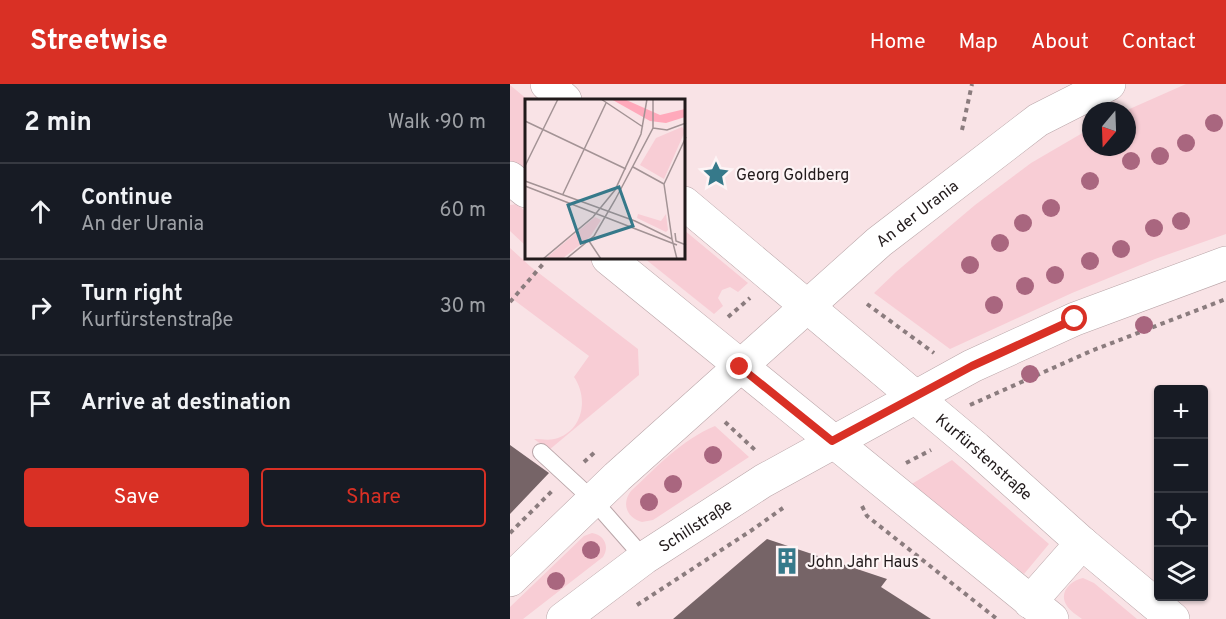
<!DOCTYPE html>
<meta charset="utf-8">
<style>
:root{--surface:#171b24;--page:#20242c;--text:#f1f3f6;--muted:#9ea1a6;--line:#363941;--accent:#d93025}
body{margin:0;font-family:Overpass,sans-serif;background:var(--page);color:var(--text)}
.controls{position:absolute;right:18px;bottom:18px;display:grid;overflow:hidden;border-radius:6px;box-shadow:0 2px 4px #0004}
.controls button{width:54px;height:54px;display:grid;place-items:center;padding:0;border:0;border-bottom:2px solid var(--line);background:var(--surface);color:var(--text);font:30px sans-serif}
.compass{position:absolute;left:572px;top:18px;width:54px;height:54px;border-radius:50%;background:var(--surface);box-shadow:0 2px 4px #0004;rotate:199deg}
.stop{position:absolute;width:18px;height:18px;margin:-14px;border:4px solid #d93025;border-radius:50%;background:#fff}
.stop.end{background:#d93025;border-color:#fff;box-shadow:0 2px 6px #0008}
.list{margin:0;padding:0;list-style:none}
h2{display:flex;justify-content:space-between;align-items:center;height:78px;margin:0;padding:0 24px;font-size:26px}
h2 small{font-size:20px;font-weight:400;color:var(--muted)}
.list li{display:grid;grid-template-columns:39px 1fr auto;gap:18px;align-items:center;box-sizing:border-box;height:96px;padding:0 24px;border-top:2px solid var(--line)}
.list b{display:block;font-size:22px;white-space:nowrap}
.list p{margin:0;font-size:20px;white-space:nowrap;color:var(--muted)}
.list em{font-size:20px;font-style:normal;color:var(--muted)}
.actions{display:flex;gap:12px;padding:18px 24px}
.actions a{flex:1;padding:14px 0;border:2px solid var(--accent);border-radius:6px;text-align:center;font-size:21px;color:var(--accent)}
.actions .main{background:var(--accent);color:#fff}
.icon{flex:none;width:33px;height:33px;fill:none;stroke:currentColor;stroke-width:2;stroke-linecap:round;stroke-linejoin:round}
.map{position:relative;flex:none;width:716px;height:535px;overflow:hidden}
header{display:flex;align-items:center;gap:36px;box-sizing:border-box;height:84px;padding:0 30px;background:var(--accent);color:#fff}
header strong{font-size:28px}
nav{display:flex;gap:33px;margin-inline-start:auto;font-size:21px}
main{display:flex}
aside{flex:1;background:var(--surface)}
.map>svg:first-child{display:block}
.green{fill:#f8cdd5}
.building{fill:#766467}
.lines{fill:none;stroke-linecap:round;stroke-linejoin:round}
.service-casing{stroke:#b9a5a8;stroke-width:18}
.secondary-casing{stroke:#b9a5a8;stroke-width:34}
.primary-casing{stroke:#b9a5a8;stroke-width:34}
.path{stroke:#8b7c7e;stroke-width:4;stroke-dasharray:4.5 4.5;stroke-linecap:butt}
.service{stroke:#fff;stroke-width:16}
.secondary{stroke:#fff;stroke-width:33}
.primary{stroke:#fff;stroke-width:33}
.tree{fill:#a9667f}
.route{stroke:#d93025;stroke-width:8}
.labels{text-anchor:middle;stroke-width:4.5;stroke-linejoin:round;paint-order:stroke}
.poi-label{font-size:16px;fill:#211a1b;stroke:#fdf4f5;text-anchor:start}
.street-label{font-size:16px;fill:#211a1b;stroke:#fdf4f5}
.inset-road{fill:none;stroke:#a39395;stroke-width:1.5}
.view{fill:#36798a;fill-opacity:0.15;stroke:#36798a;stroke-width:3}
.inset-edge{fill:none;stroke:#211a1b;stroke-width:3}
</style>
<header>
<strong>Streetwise</strong>
<nav><a>Home</a><a>Map</a><a>About</a><a>Contact</a></nav>
</header>
<main>
<aside>
<h2>2 min<small>Walk · 90 m</small></h2>
<ul class="list">
<li><svg class="icon" aria-label="ahead" viewBox="0 0 24 24"><path d="M12 20V5M6 11l6-6 6 6"/></svg><div><b>Continue</b><p>An der Urania</p></div><em>60 m</em></li>
<li><svg class="icon" aria-label="right" viewBox="0 0 24 24"><path d="M7 20v-9h11M14 6l5 5-5 5"/></svg><div><b>Turn right</b><p>Kurfürstenstraße</p></div><em>30 m</em></li>
<li><svg class="icon" aria-label="arrive" viewBox="0 0 24 24"><path d="M6 21V4h12l-3 4 3 4H6"/></svg><div><b>Arrive at destination</b></div></li>
</ul>
<div class="actions"><a class="main">Save</a><a>Share</a></div>
</aside>
<div class="map">
<svg width="716" height="535" viewBox="0 0 716 535">
<rect width="100%" height="100%" fill="#f9e3e6"/>
<path class="green" d="M676,0h40v150l-71,25 -83,34 -122,56 -76,-56 22,-21 79,-67 56,-42 60,-35v19h36v-36h-2z
M0,1l18,15 -2,77 -16,-15z
M7,120l9,8v34l-16,-15v-26z
M174,146l64,53 -10,9 -8,-5 -8,3 -4,8 5,8 -9,8 -70,-56h40z
M0,164l21,19 107,82 1,26 -90,75 -15,-11c8,0 16,2 24,-1 26,-9 30,-41 16,-61l15,-21 -79,-59z
M205,342l34,31 -96,63 -11,2c-15,-4 -21,-18 -11,-31 26,-24 50,-51 84,-65z
M442,376l97,84 -25,30 -114,-89z
M82,449c12,2 18,13 11,24l-80,62h-13v-12l74,-71z
M573,494l11,5 43,36h-55c-5,-4 -12,-8 -15,-13 -9,-13 3,-25 16,-28z"/>
<path class="building" d="M0,361l39,28 -39,41z
M257,455l120,40 -6,8 50,32h-258z"/>
<g class="lines">
<defs>
<path id="service" d="M31,368l52,48 51,58"/>
<g id="secondary">
<path d="M37,0l18,16"/>
<path d="M0,94l16,13"/>
<path id="s1" d="M174,119l292,245 106,95 91,76"/>
<path d="M98,174l444,361"/>
<path d="M520,518l52,-59"/>
</g>
<g id="primary">
<path id="s2" d="M0,496l107,-103 262,-235 159,-122 71,-36"/>
<path id="s3" d="M53,535l81,-61 119,-77 209,-115 103,-47 151,-56"/>
</g>
</defs>
<use href="#service" class="service-casing"/>
<use href="#secondary" class="secondary-casing"/>
<use href="#primary" class="primary-casing"/>
<path class="path" d="M452,46l10,-46
M0,218l33,-38
M357,220l67,49
M218,233l22,-19
M460,321l121,-54 135,-52
M215,338l30,28
M74,378l12,-11
M396,379l25,-13
M352,422l5,10 130,103
M0,449l42,-42
M127,521l115,-75 31,-22"/>
<use href="#service" class="service"/>
<use href="#secondary" class="secondary"/>
<use href="#primary" class="primary"/>
</g>
<g class="tree">
<circle cx="704" cy="39" r="9"/>
<circle cx="676" cy="59" r="9"/>
<circle cx="650" cy="72" r="9"/>
<circle cx="621" cy="77" r="9"/>
<circle cx="580" cy="97" r="9"/>
<circle cx="541" cy="124" r="9"/>
<circle cx="671" cy="137" r="9"/>
<circle cx="513" cy="139" r="9"/>
<circle cx="644" cy="144" r="9"/>
<circle cx="490" cy="159" r="9"/>
<circle cx="611" cy="165" r="9"/>
<circle cx="580" cy="177" r="9"/>
<circle cx="460" cy="181" r="9"/>
<circle cx="545" cy="191" r="9"/>
<circle cx="515" cy="202" r="9"/>
<circle cx="484" cy="221" r="9"/>
<circle cx="634" cy="241" r="9"/>
<circle cx="520" cy="290" r="9"/>
<circle cx="203" cy="371" r="9"/>
<circle cx="163" cy="400" r="9"/>
<circle cx="139" cy="418" r="9"/>
<circle cx="81" cy="466" r="9"/>
<circle cx="46" cy="497" r="9"/>
</g>
<g class="lines">
<path class="route" d="M230,283l92,74 140,-75 103,-47"/>
</g>
<defs>
<symbol id="sight-bare" viewBox="-9 -9 18 18"><path d="M0-6L1.8-2.2L6-1.7L2.9 1.2L3.7 5.4L0 3.3L-3.7 5.4L-2.9 1.2L-6-1.7L-1.8-2.2Z" fill="#36798a" stroke="#fdf4f5" stroke-width="2.5" paint-order="stroke"/></symbol>
<symbol id="building-bare" viewBox="-9 -9 18 18"><path d="M-4-6H4V6H1V3H-1V6H-4ZM-2.5-4.3h1.7v1.8h-1.7ZM.8-4.3h1.7v1.8H.8ZM-2.5-1h1.7V.8h-1.7ZM.8-1h1.7V.8H.8Z" fill="#36798a" stroke="#fdf4f5" stroke-width="2.5" paint-order="stroke"/></symbol>
</defs>
<g fill-rule="evenodd">
<use href="#sight-bare" x="187" y="71" width="38" height="38"/>
<use href="#building-bare" x="258" y="458" width="38" height="38"/>
</g>
<g class="labels">
<g class="poi-label">
<text x="226" y="96">Georg Goldberg</text>
<text x="297" y="483">John Jahr Haus</text>
</g>
<g class="street-label">
<text dy="6" stroke="none"><textPath href="#s2" startOffset="548">An der Urania</textPath></text>
<text dy="6" stroke="none"><textPath href="#s1" startOffset="393">Kurfürstenstraße</textPath></text>
<text dy="6" stroke="none"><textPath href="#s3" startOffset="162">Schillstraße</textPath></text>
</g>
</g>
<g transform="translate(15 15)">
<rect width="160" height="160" fill="#f9e3e6"/>
<path d="M157,28l3,4 -21,48 -24,-14 16,-27zM113,115l23,7 5,-7 2,16 -2,2 -29,-14zM70,118l6,3 -11,17 -28,22h-17z" fill="#f8cdd5"/>
<path d="M86,0h13l36,16 25,-6v8l-19,6 -16,-2z" fill="#ffa9bb"/>
<path class="inset-road" d="M76,0l42,28M0,22l101,48M128,29l14,2 19,-7M0,67l33,-67M108,68l31,17M0,82l110,40 37,18 5,20M139,85l8,55M139,85l22,-47M0,87l152,59M38,95l43,-91M150,134l1,8 10,4M64,142l12,18M18,160l50,-42 22,-27 26,-56 6,-35M41,160l28,-23 21,-36 38,-72v-29"/>
<path class="view" d="M94,88l14,39 -52,17 -13,-38z"/>
<rect width="160" height="160" class="inset-edge"/>
</g>
</svg>
<div class="controls">
<button>+</button>
<button>−</button>
<button><svg class="icon" aria-label="locate" viewBox="0 0 24 24"><circle cx="12" cy="12" r="6"/><path d="M12 2v4M12 18v4M2 12h4M18 12h4"/></svg></button>
<button><svg class="icon" aria-label="layers" viewBox="0 0 24 24"><path d="M12 4l9 5-9 5-9-5zM3 14l9 5 9-5"/></svg></button>
</div>
<svg class="compass" viewBox="-18 -18 36 36"><path d="M0-13l5 13h-10z" fill="#e53935"/><path d="M0 13l5-13h-10z" fill="#9ea1a6"/></svg>
<div class="stop" style="left:565px;top:235px"></div>
<div class="stop end" style="left:230px;top:283px"></div>
</div>
</main>
